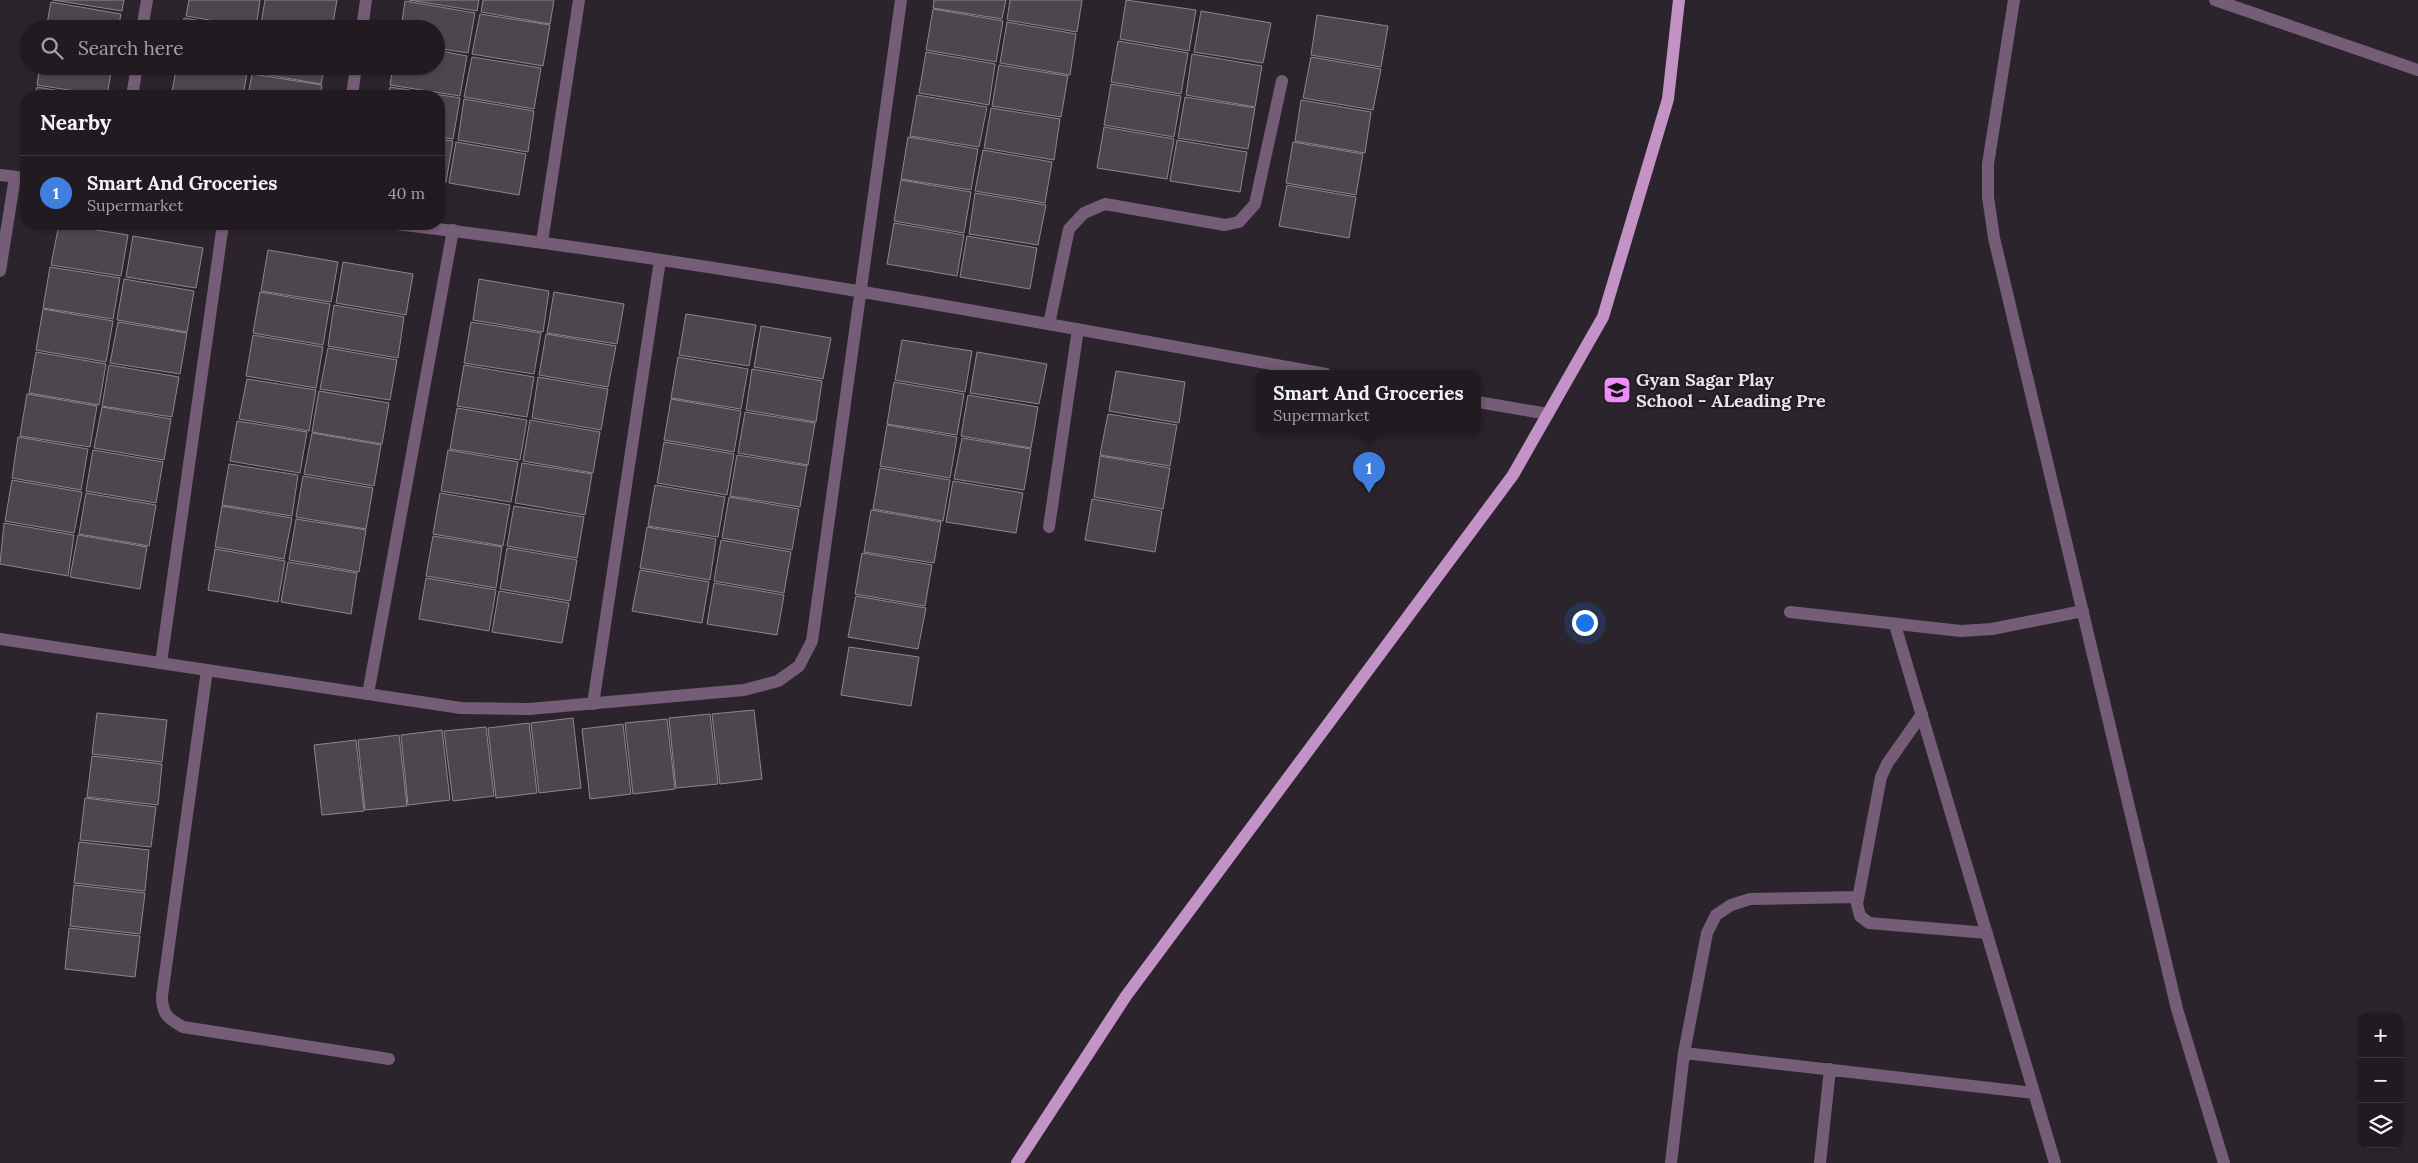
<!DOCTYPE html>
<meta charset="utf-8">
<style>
:root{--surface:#211b21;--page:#2d282e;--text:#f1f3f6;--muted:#a2a1a5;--line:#3e393f;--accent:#1a73e8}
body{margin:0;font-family:Lora,serif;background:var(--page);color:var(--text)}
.controls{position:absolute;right:15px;bottom:15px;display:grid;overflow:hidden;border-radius:10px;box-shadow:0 1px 4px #0004}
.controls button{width:45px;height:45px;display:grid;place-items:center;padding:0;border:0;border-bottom:1px solid var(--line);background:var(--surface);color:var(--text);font:25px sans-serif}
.you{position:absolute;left:1584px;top:622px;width:18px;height:18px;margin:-12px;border:4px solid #fff;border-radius:50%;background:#1a73e8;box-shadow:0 0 0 8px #1a73e833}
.badge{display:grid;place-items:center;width:32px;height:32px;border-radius:50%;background:var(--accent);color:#fff;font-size:16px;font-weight:700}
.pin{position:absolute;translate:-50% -41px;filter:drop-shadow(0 1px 2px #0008)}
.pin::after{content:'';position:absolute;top:26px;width:18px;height:15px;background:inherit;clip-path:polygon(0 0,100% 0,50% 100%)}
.popup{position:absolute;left:1256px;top:370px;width:225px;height:65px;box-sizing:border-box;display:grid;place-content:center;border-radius:10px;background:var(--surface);filter:drop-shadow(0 1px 4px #0005);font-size:16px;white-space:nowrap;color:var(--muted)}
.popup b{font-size:19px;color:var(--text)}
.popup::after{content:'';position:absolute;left:50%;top:100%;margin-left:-10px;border:10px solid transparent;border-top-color:var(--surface)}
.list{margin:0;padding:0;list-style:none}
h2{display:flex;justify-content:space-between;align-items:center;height:65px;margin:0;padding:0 20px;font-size:21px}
h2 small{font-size:16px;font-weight:400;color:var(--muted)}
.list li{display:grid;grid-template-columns:32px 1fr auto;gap:15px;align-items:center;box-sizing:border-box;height:75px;padding:0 20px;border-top:1px solid var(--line)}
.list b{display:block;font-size:19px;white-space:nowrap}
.list p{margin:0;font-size:16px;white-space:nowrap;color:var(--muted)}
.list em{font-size:16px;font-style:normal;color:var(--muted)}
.icon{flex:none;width:28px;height:28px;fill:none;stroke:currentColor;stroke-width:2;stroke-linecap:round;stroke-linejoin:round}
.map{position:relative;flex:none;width:2418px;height:1163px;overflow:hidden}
.search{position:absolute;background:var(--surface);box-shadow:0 1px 4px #0004;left:20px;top:20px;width:425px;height:55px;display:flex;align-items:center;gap:12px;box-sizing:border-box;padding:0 18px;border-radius:28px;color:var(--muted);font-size:19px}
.panel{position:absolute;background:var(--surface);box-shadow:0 1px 4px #0004;left:20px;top:90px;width:425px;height:140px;border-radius:20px}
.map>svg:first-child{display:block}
.building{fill:#4e464e;stroke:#8e858e}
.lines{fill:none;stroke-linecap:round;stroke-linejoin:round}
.minor{stroke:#755d77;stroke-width:12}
.major{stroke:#c392c7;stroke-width:12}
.labels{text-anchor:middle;stroke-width:4;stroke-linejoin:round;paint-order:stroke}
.poi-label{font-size:18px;font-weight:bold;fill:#e9e4e9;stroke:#221b22;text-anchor:start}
</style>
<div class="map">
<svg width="2418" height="1163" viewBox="0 0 2418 1163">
<rect width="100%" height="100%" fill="#2c242c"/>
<path class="building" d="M53,0h71l-2,11z
M189,0h71l-4,28 -70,-12z
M265,0h72l-5,29h-72z
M409,0h70l-2,11z
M483,0h71l-4,24 -69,-12z
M934,0h72l-4,19 -69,-11z
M1010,0h72l-5,32 -70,-12z
M1126,0l70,10 -7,41 -69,-12z
M405,1l70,12 -7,40 -32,-5v-19h-35z
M51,2l70,12 -3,15h-72z
M933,9l70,12 -7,41 -70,-12z
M1201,11l70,12 -8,40 -69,-11z
M480,14l70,11 -7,41 -71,-12z
M1317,15l71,11 -7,41 -70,-12z
M184,18l64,11h-65z
M1007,22l69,12 -6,41 -70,-12z
M1118,41l70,12 -7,41 -70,-12z
M436,50l31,6 -7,40 -70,-11 3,-19h43z
M926,52l69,12 -6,41 -70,-12z
M1192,54l70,12 -7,41 -69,-12z
M472,57l69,11 -7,41 -70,-12z
M1311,57l70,12 -8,41 -70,-12z
M999,65l69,11 -7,41 -69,-11z
M40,66h72l-5,30 -70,-11z
M177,66h32l38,7 -4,23h-72z
M219,66h29v5z
M253,66h72l-4,18 -69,-12z
M252,74l70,11 -2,11h-72z
M1111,84l70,12 -7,41 -70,-12z
M37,87l52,9h-54z
M390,87l70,11 -7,41 -14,-2v-41h-51z
M917,95l70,12 -8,40 -69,-11z
M1185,97l70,11 -7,41 -70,-11z
M464,99l70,12 -6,41 -70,-12z
M1301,100l70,12 -6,41 -70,-12z
M991,108l69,11 -6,41 -70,-12z
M1104,127l70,12 -7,40 -70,-11z
M908,137l70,12 -7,41 -70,-11z
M439,139l14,2 -7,41 -7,-1z
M1177,140l70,12 -7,40 -70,-11z
M456,142l70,12 -7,41 -70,-12z
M1293,142l70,12 -7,41 -70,-12z
M983,150l69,12 -7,41 -70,-12z
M901,180l70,12 -7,41 -70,-12z
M1287,185l69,12 -7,41 -70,-12z
M975,193l71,12 -8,40 -69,-11z
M894,223l70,12 -7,41 -70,-12z
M59,224l69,11 -7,41 -70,-11z
M133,236l70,12 -7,40 -70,-11z
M967,236l70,12 -7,41 -70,-12z
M268,250l70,12 -7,40 -70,-11z
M343,262l70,12 -7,41 -70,-12z
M50,267l70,11 -7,41 -70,-11z
M124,279l70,12 -7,41 -70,-12z
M479,279l70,12 -6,41 -70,-12z
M260,292l70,12 -7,41 -70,-12z
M554,292l70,12 -7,40 -70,-11z
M334,305l70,12 -6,41 -70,-12z
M43,309l70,12 -7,41 -70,-12z
M686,314l70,11 -7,41 -70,-11z
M118,322l69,11 -7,41 -70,-11z
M471,322l70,11 -7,41 -70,-11z
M761,326l70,12 -8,41 -69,-12z
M546,334l70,12 -8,41 -69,-12z
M253,335l70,12 -7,41 -70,-12z
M902,340l70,11 -7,41 -70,-12z
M328,348l69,12 -7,40 -70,-11z
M36,352l70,12 -7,41 -70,-12z
M977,352l70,12 -8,40 -69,-11z
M678,357l70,12 -7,40 -70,-11z
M109,365l70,12 -7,40 -70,-11z
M464,365l70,12 -7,40 -70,-11z
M752,369l70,12 -6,41 -70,-12z
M1116,371l69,11 -6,41 -70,-12z
M538,377l70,12 -7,41 -69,-12z
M247,379l69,11 -7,41 -70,-12z
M894,382l70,12 -7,41 -70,-11z
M319,391l70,12 -7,41 -70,-12z
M27,394l70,12 -7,41 -70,-11z
M968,395l70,12 -7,41 -70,-12z
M671,399l70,12 -7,41 -70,-12z
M102,407l69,12 -7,41 -70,-12z
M457,408l70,12 -7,40 -70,-11z
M745,412l70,11 -7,42 -70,-12z
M1108,414l69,11 -7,41 -70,-11z
M530,420l70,12 -7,41 -70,-12z
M237,421l70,11 -7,41 -70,-12z
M887,425l70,12 -7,41 -70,-12z
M312,433l69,12 -7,41 -70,-12z
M18,437l70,12 -7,41 -69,-12z
M962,438l69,11 -7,41 -70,-11z
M664,442l70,12 -7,41 -70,-12z
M93,450l70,12 -7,41 -70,-12z
M448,450l70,12 -7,40 -70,-11z
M737,455l70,11 -7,41 -70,-11z
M1100,456l70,12 -7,41 -69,-12z
M522,463l70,11 -7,41 -70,-12z
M229,464l69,11 -6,41 -70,-11z
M880,468l70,12 -7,41 -70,-12z
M303,476l70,12 -7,41 -70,-12z
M12,480l70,12 -8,41 -69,-12z
M953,481l70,12 -7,40 -70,-11z
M655,485l70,12 -7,40 -70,-11z
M86,493l70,12 -7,41 -70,-12z
M440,493l70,12 -7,41 -70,-12z
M729,497l70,12 -7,41 -70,-12z
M1092,499l70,12 -7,41 -70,-12z
M222,506l70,12 -8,41 -69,-12z
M514,506l70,11 -7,41 -70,-12z
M871,510l70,12 -7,41 -70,-11z
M296,519l70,11 -7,42 -70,-12z
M4,523l70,12 -6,41 -68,-12z
M647,527l69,12 -6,41 -70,-12z
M78,535l69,12 -7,42 -70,-12z
M433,536l69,11 -6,41 -70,-12z
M721,540l70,12 -7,41 -70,-12z
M507,548l70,12 -7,41 -70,-12z
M215,549l70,12 -7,41 -70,-12z
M862,553l70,12 -7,41 -70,-12z
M288,562l69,11 -6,41 -70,-12z
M640,570l69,12 -7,41 -70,-12z
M426,578l70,12 -7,41 -70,-12z
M714,583l70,12 -7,40 -70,-11z
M499,591l70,12 -7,40 -70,-11z
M856,596l70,12 -8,41 -70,-12z
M849,647l70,10 -8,49 -70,-11z
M754,710l8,69 -42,5 -8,-70z
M97,713l70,7 -5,42 -70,-8z
M710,714l8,70 -42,4 -7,-70z
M573,718l8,70 -42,5 -8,-70z
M667,719l8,70 -42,5 -8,-71z
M529,723l8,70 -41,5 -8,-70z
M623,724l8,70 -41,5 -8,-70z
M486,727l8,69 -41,5 -9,-70z
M442,730l8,70 -42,5 -7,-70z
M399,735l8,71 -42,4 -7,-70z
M356,740l8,71 -42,4 -8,-70z
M92,756l70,8 -4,41 -71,-8z
M85,798l71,9 -5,40 -71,-7z
M79,842l70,8 -4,41 -71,-8z
M74,885l71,8 -5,41 -70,-8z
M69,928l71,8 -5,41 -70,-8z"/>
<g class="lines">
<path class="minor" d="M2014,0l-26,164v33l6,41 183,771 47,154
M2215,0l203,70
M142,29l5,-29
M362,29l4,-29
M132,96l5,-30
M352,96l4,-30
M0,175l26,3
M396,224c312,37 621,94 930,150
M542,242l37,-242
M0,271l15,-94
M1049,324l20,-95 15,-16 21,-9 120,21 14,-3 16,-18 27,-123
M1478,402l70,12
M1049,527l29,-198
M1790,612l171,19 31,-2 91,-18
M1895,625l160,538
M0,639l461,69 68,1 215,-19 34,-9 21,-15 13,-25 89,-641
M161,663l62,-439
M207,670l-45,326c0,18 6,23 21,31l206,32
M368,694l85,-464
M593,704l67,-444
M1922,714l-35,50 -6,13 -24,127 3,12 9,7 118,10
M1684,1053l350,40
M1671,1163l13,-110 23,-120 9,-18 15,-10 19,-6 108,-2
M1820,1163l10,-94"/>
<path class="major" d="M1017,1163l109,-167 387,-521 90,-158 65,-218 11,-99"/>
</g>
<defs>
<symbol id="school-square" viewBox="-11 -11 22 22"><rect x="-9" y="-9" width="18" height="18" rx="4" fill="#ee8cf8" stroke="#221b22"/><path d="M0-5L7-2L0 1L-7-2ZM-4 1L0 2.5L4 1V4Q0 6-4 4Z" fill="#111"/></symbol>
</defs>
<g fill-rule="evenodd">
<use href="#school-square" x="1601" y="374" width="32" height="32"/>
</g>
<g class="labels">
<g class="poi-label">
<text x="1636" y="386">Gyan Sagar Play<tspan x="1636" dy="21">School - ALeading Pre</tspan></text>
</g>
</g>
</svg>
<div class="controls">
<button>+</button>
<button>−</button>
<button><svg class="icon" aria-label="layers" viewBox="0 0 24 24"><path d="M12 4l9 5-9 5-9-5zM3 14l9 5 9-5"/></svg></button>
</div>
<div class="you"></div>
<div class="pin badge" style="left:1369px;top:493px;background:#3f7fe0">1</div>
<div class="popup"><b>Smart And Groceries</b>Supermarket</div>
<div class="search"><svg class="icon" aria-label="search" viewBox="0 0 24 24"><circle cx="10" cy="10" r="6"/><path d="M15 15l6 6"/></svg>Search here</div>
<section class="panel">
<h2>Nearby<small></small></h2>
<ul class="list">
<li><span class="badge" style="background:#3f7fe0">1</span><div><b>Smart And Groceries</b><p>Supermarket</p></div><em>40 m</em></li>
</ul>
</section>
</div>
